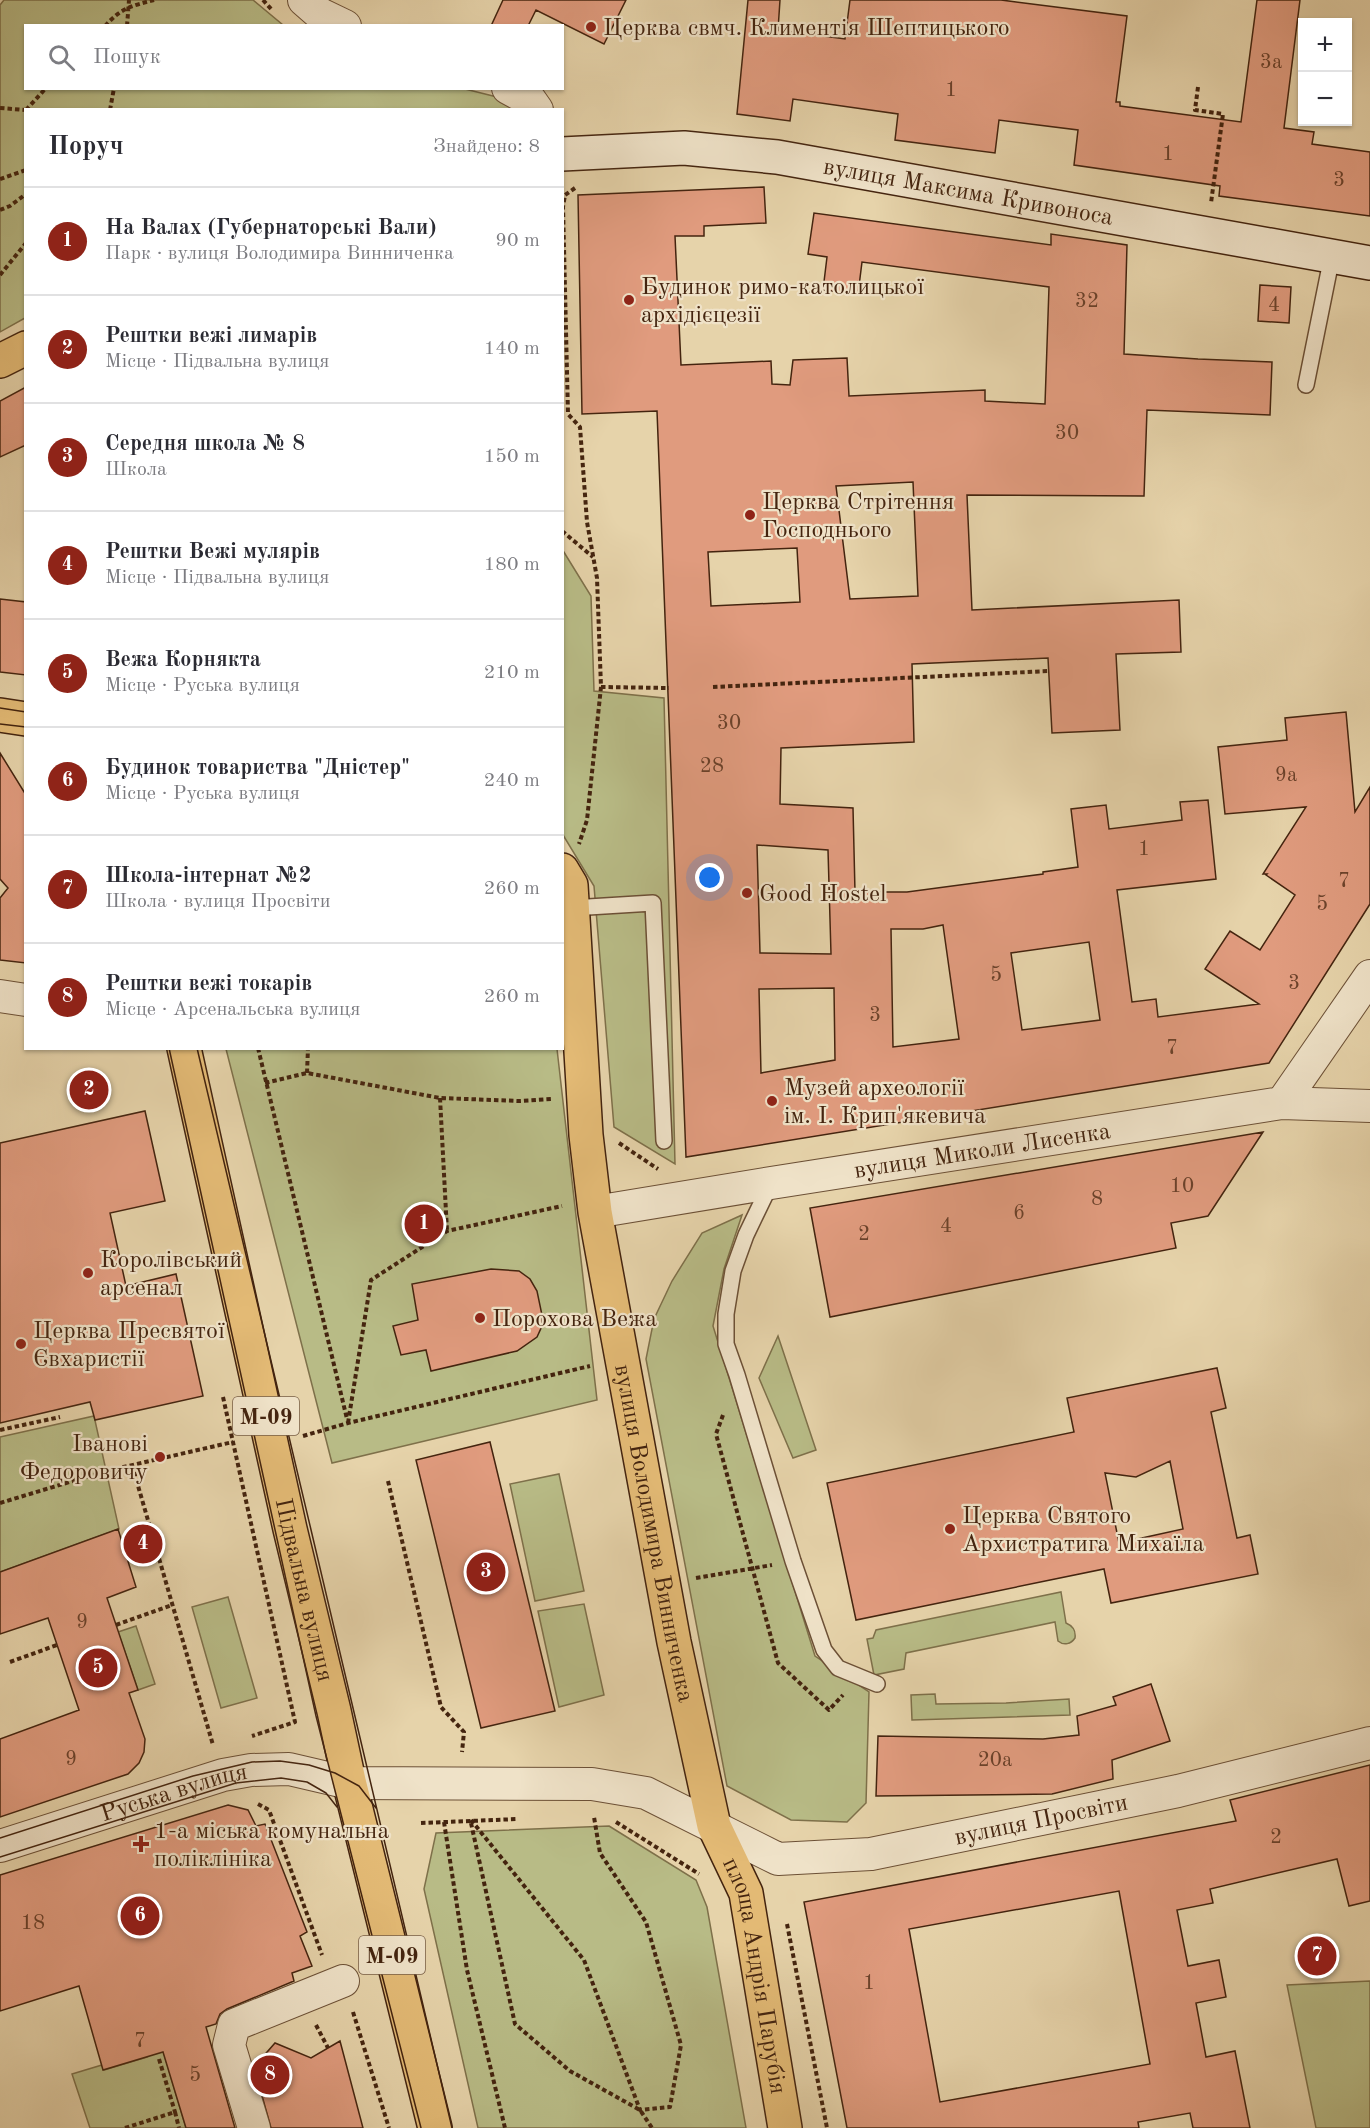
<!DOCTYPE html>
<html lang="uk">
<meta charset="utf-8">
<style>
:root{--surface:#fff;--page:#f2f2f3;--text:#2b2b33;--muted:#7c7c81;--line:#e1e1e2;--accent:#8f2418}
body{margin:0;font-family:"Old Standard TT",serif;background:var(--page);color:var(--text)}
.controls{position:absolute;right:18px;top:18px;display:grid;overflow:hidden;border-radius:0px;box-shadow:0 2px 4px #0004}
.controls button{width:54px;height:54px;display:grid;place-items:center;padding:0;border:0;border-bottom:2px solid var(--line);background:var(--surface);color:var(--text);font:30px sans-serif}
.you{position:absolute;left:710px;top:878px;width:21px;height:21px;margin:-15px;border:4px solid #fff;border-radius:50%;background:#1a73e8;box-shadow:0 0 0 9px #1a73e833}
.badge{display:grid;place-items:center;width:39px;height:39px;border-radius:50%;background:var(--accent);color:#fff;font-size:20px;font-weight:700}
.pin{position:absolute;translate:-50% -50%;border:3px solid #fff;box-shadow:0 2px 6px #0006}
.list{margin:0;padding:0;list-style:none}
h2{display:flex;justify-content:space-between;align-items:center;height:78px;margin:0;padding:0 24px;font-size:26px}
h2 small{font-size:20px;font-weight:400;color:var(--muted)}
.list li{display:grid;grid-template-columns:39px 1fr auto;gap:18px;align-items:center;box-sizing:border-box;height:108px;padding:0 24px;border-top:2px solid var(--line)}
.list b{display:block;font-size:22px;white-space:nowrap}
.list p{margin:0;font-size:20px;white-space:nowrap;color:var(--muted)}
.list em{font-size:20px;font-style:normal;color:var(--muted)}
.icon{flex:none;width:33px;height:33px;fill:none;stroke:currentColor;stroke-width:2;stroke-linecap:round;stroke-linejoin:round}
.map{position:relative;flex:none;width:1370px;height:2128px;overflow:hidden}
.search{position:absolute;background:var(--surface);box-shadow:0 2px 4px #0004;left:24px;top:24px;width:540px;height:66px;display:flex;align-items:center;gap:15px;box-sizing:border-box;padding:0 21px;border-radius:0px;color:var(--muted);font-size:22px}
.panel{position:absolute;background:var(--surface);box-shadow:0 2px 4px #0004;left:24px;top:108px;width:540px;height:942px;border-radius:0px}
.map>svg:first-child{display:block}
.green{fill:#b8bb86;stroke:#7e704a;stroke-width:1.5}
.building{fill:#e09b7e;stroke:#44240f;stroke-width:1.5;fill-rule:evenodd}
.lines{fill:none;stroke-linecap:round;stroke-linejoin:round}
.lane-casing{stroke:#6c5036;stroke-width:18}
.street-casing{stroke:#6c5036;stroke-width:34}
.secondary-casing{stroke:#44240f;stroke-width:36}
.primary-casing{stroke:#44240f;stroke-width:36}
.path{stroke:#44240f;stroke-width:4;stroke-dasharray:4.5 3;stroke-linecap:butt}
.lane{stroke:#efe2c8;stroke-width:15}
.street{stroke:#efe2c8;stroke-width:32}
.secondary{stroke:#efe2c8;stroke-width:33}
.primary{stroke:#e3ba75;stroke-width:33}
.tram{stroke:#44240f;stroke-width:1.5}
.poi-dot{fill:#8f2418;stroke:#efe2c8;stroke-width:2}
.labels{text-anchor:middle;stroke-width:4.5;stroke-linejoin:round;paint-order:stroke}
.number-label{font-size:21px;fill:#6b422b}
.shield{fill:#efe2c8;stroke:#775d46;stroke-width:1.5}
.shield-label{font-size:22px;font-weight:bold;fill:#44240f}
.poi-label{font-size:24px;fill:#44240f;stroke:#efe2c8;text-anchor:start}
.street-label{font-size:24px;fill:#44240f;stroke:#efe2c8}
</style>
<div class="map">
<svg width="1370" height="2128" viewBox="0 0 1370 2128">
<rect width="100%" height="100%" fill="#e6d3aa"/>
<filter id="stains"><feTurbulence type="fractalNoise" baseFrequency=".00333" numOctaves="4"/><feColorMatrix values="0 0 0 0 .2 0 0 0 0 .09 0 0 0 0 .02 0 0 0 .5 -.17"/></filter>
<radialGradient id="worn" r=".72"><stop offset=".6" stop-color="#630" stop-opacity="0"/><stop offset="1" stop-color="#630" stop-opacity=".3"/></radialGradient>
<path class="green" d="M4,0h249l30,25 -257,1v62h435l36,9 19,12 -490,1 -1,208 -25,14v-327z
M562,549l29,47 3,95 70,7 11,466 -61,-37 -20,-241 -31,-51z
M226,1049h331l40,351 -265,63z
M742,1215l-18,54 -11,57 102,330 54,36 -3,111 -19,19 -56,-2 -64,-34 -81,-427 8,-40 18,-38 30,-48z
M778,1336l38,114 -23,8 -34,-80z
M94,1416l25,113 -119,43v-135z
M559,1474l25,117 -49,10 -25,-117z
M1061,1592l5,31c7,3 10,7 9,15 -4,6 -11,8 -17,3l-3,-19 -149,31 -2,16 -30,6 -7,-36 6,-1 3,-8z
M228,1597l29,101 -36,10 -29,-101z
M584,1604l20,91 -45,12 -21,-96z
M136,1626l19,58 -17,6 -20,-58z
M935,1694l1,10 70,-1 63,-4 1,16 -158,5 -1,-25z
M609,1826l87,54 11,27 39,221h-268l-54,-239 12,-56z
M1370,1981v147h-54l-29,-143z
M162,2047l24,81h-96l-18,-54 30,-9 2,5 43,-13z"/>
<path class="building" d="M503,0h123l-22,44 -68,-34 -8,16h-37z
M748,0h32l-2,30 67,9 5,-39h151l126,16 -11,86h4v4l121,16 16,-122h43l-16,128 30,4 -2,12 58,8v64l-151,-20 1,-10 -146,-21 4,-35 -79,-10 -4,33 -100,-13 3,-26 -105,-15 -3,22 -53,-7z
M764,187l2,36 -62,3v10h-29l6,129 90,-4 1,23 18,1 3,-25 54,-2 2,38 136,-6v11l60,3 4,-117 -187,-25 -4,32 -35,-4 4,-33 -19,-3 6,-41 237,32v-11l76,11 -3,109 74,5 74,3 -2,53 -123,-5 -3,86 -177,-1 5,115 207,-10 2,52 -65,2 4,76 -68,3 -4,-75 -136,6 2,78 -133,6 -1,56 73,4 2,84h52l136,-18v-2l35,-5 -7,-58 35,-4 3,24 73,-9 -2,-18 28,-2 8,79 -99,11 15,112 24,-3 2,18 101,-13 -54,-35 25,-38 30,19 35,-55 -29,-20 1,-1h-4l43,-67 -81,7 -7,-67 69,-7 -2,-22 61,-6 9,100 15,-25v117l-101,159 -583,94 -29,-746 -75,3 -4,-219zM913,482l5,114 -68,3 -14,-113zM797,548l3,54 -89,4 -3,-54zM757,845l71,5 3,104 -71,-1zM943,925l16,114 -66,8 -2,-118h32zM1089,942l11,78 -78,10 -11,-77zM834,988l1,72 -74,13 -2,-84z
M1260,285l31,2 -2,36 -31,-2z
M26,387v58l-26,12v-56z
M0,599l26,3v73l-26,-3z
M0,753l26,42v168l-26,-3v-62l8,-10 -8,-9z
M145,1111l20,90 -55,12 16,73 50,-12 27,122 -108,24 -5,-18 -90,21v-280z
M1263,1132l-55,84 -37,7 5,25 -346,69 -20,-109z
M491,1269l28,2 11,8 7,12 5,24v11l-5,11 -20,14 -86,20 -5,-21 -25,5 -8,-29 25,-6 -6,-36z
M1217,1368l9,40 -15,4 26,126 13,-3 8,39 -147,29 -7,-34 -248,51 -29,-137 247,-51 -7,-34zM1170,1461l13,68 -64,14 -14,-70 31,4z
M490,1442l65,269 -74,17 -65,-268z
M118,1529l18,58 -29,11 31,92 -9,3 16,46 -1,13 -5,11 -11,11 -128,43v-78l79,-29 -31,-92 -48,16v-62z
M1151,1684l19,57 -58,19 1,19 -61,15 -176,2 2,-60 165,3 36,-4 -2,-19 39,-11 -3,-8z
M1370,1765v136l-21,5 -12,-47 -127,30 3,14 -36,7 11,56 31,-6 7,37 -30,6 10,54 29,-6 15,77h-57l-3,-15 -52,9 1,6h-292l-43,-226 432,-81 -6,-21zM1119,1891l31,173 -210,38 -31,-173z
M228,1805l20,5 8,16 9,-2 42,108 -7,4 12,30 -20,7 2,8 -67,28 -7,5 -4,10 -10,3 29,101h-49l-23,-76 -60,18 -24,-84 -79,25v-136z
M340,2041l23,87h-92l-17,-61 21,-24 36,15z"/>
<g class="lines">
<defs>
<path id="lane" d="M1306,385l26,-129
M572,908l81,-5 11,238
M771,1183l-25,52 -13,36 -7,43v30l11,31 56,186 31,89 14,18 39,16"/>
<g id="street">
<path d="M304,0l16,14 25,12"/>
<path d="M508,88l22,12 7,10"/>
<path d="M0,996l26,4"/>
<path d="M1282,1103l88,-127"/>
<path id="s1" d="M595,1212l176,-29 511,-80 88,3"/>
<path id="s2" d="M0,1846l223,-71 28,-5 38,-1 60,14 243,1 54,9 132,66 93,-5 307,-63 192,-48"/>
<path d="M254,2128l-25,-83 5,-20 109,-44"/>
</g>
<g id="secondary">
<path id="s3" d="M562,154l122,-6 93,9 593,106"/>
</g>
<g id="primary">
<path d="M0,361l26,-13"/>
<path d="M0,715l26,4"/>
<path id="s4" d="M562,870l9,15 15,250 9,77 79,430 40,184 32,67 39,235"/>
<path id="s5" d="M184,1048l106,481 44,182 15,70 86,347"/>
</g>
</defs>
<use href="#lane" class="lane-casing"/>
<use href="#street" class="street-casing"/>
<use href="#secondary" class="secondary-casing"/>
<use href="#primary" class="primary-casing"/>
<path class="path" d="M263,0l9,10
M105,26c16,-18 26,-20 49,-26
M127,26l2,-26
M1198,87l-3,23 28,4 -12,89
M0,108l26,2
M26,110l20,-22
M110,110l4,-22
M0,179l26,-9
M575,188l-10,7 -2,12 5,207 12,13 7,95 10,56 4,109 -14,133 -8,24
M0,210l10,-4 16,-12
M0,275l26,-32
M562,531l31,26
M601,687l68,1
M713,687l336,-16
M258,1048l89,371
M307,1073l1,-25
M265,1083l42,-10 133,25 79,3 33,-2
M440,1098l7,133
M619,1143l39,26
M223,1397l72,325 -43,14
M723,1415l-7,19 62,229 51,47 14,-15
M348,1423l23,-143 76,-49 115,-25
M0,1430l60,-13
M303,1436l45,-13 242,-57
M132,1465l81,280
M388,1481l53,226 23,25 -2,20
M0,1503l106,-32 127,-29
M696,1578l76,-13
M116,1625l56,-20
M10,1662l47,-17
M258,1804l11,6 53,145
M471,1820l113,140 56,150 30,-3 11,-62 -35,-123 -46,-69 -6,-36
M444,1822l23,148 38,158
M616,1822l83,52
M421,1823l97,-4
M471,1823l44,201 55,47 70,39 12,18
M787,1924l40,204
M353,2012l36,116
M316,2025l12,23
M159,2059l16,53
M125,2128l50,-16 4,16"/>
<use href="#lane" class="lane"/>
<use href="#street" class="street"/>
<use href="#secondary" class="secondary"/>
<use href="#primary" class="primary"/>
<path class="tram" d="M0,708l26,4
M0,724l26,3
M169,1048l147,668 105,412
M197,1048c84,360 172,720 255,1080
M0,1838l193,-62 59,-14 28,-1 29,4 26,8 24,13 17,22
M0,1857l236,-74 45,-5 26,4 19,11 11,14"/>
</g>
<g class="poi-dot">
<circle cx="591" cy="27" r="6"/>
<circle cx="629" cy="300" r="6"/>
<circle cx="750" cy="515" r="6"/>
<circle cx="747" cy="893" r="6"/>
<circle cx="772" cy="1101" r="6"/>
<circle cx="88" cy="1273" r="6"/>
<circle cx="480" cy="1318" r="6"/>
<circle cx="21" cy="1344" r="6"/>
<circle cx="160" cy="1457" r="6"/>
<circle cx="950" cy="1529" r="6"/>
<path d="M138 1835h6v6h6v6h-6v6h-6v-6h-6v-6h6z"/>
</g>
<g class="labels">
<g class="number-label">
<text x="1271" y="68">3а</text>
<text x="951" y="96">1</text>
<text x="1168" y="160">1</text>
<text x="1339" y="186">3</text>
<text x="1087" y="307">32</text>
<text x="1274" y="311">4</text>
<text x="1067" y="439">30</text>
<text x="729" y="729">30</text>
<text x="712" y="772">28</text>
<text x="1286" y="781">9а</text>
<text x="1144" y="855">1</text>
<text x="1344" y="887">7</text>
<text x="1322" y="910">5</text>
<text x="996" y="981">5</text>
<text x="1294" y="989">3</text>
<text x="875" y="1021">3</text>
<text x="1172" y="1054">7</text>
<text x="1182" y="1192">10</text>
<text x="1097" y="1205">8</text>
<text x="1019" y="1219">6</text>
<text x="946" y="1232">4</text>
<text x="864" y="1240">2</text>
<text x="82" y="1628">9</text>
<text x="71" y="1765">9</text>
<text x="995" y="1766">20а</text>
<text x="1276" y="1843">2</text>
<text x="33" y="1929">18</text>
<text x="869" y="1989">1</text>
<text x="140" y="2047">7</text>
<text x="195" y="2081">5</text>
</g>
<g class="shield">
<rect x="233" y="1397" width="66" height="38" rx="4.5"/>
<rect x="359" y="1936" width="66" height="38" rx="4.5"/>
</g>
<g class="shield-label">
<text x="266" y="1424">М-09</text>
<text x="392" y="1963">М-09</text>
</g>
<g class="poi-label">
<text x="603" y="35">Церква свмч. Климентія Шептицького</text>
<text x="641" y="294">Будинок римо-католицької<tspan x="641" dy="28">архідієцезії</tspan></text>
<text x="762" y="509">Церква Стрітення<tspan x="762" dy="28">Господнього</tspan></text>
<text x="759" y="901">Good Hostel</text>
<text x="784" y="1095">Музей археології<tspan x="784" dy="28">ім. І. Крип'якевича</tspan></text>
<text x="100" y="1267">Королівський<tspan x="100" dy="28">арсенал</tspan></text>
<text x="492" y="1326">Порохова Вежа</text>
<text x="33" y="1338">Церква Пресвятої<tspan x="33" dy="28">Євхаристії</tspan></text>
<text x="148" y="1451" text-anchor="end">Іванові<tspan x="148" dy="28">Федоровичу</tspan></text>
<text x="962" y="1523">Церква Святого<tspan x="962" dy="28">Архистратига Михаїла</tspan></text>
<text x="154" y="1838">1-а міська комунальна<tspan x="154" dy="28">поліклініка</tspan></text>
</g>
<g class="street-label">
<text dy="8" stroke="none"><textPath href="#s3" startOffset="410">вулиця Максима Кривоноса</textPath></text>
<text dy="8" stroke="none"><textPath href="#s1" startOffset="392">вулиця Миколи Лисенка</textPath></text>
<text dy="8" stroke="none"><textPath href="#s4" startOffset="672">вулиця Володимира Винниченка</textPath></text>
<text dy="8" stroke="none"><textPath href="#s5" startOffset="555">Підвальна вулиця</textPath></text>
<text dy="8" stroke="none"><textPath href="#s2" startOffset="182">Руська вулиця</textPath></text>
<text dy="8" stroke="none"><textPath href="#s2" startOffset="1074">вулиця Просвіти</textPath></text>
<text dy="8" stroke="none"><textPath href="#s4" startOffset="1128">площа Андрія Парубія</textPath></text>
</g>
</g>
<rect width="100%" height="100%" filter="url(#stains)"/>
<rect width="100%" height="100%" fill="url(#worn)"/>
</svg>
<div class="controls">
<button>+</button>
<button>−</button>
</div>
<div class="you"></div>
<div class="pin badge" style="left:424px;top:1224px">1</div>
<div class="pin badge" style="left:89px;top:1090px">2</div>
<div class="pin badge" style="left:486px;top:1572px">3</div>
<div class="pin badge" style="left:143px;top:1544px">4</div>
<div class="pin badge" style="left:98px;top:1668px">5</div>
<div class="pin badge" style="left:140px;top:1916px">6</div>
<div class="pin badge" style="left:1317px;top:1956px">7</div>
<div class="pin badge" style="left:270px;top:2075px">8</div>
<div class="search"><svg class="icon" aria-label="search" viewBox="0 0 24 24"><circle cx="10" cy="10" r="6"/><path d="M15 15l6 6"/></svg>Пошук</div>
<section class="panel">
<h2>Поруч<small>Знайдено: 8</small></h2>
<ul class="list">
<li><span class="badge">1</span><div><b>На Валах (Губернаторські Вали)</b><p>Парк · вулиця Володимира Винниченка</p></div><em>90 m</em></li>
<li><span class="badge">2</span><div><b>Рештки вежі лимарів</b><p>Місце · Підвальна вулиця</p></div><em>140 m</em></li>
<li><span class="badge">3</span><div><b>Середня школа № 8</b><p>Школа</p></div><em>150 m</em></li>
<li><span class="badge">4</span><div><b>Рештки Вежі мулярів</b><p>Місце · Підвальна вулиця</p></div><em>180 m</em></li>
<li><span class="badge">5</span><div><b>Вежа Корнякта</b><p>Місце · Руська вулиця</p></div><em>210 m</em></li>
<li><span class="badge">6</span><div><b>Будинок товариства &quot;Дністер&quot;</b><p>Місце · Руська вулиця</p></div><em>240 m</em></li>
<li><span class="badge">7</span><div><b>Школа-інтернат №2</b><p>Школа · вулиця Просвіти</p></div><em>260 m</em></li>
<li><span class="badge">8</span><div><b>Рештки вежі токарів</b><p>Місце · Арсенальська вулиця</p></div><em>260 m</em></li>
</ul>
</section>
</div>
